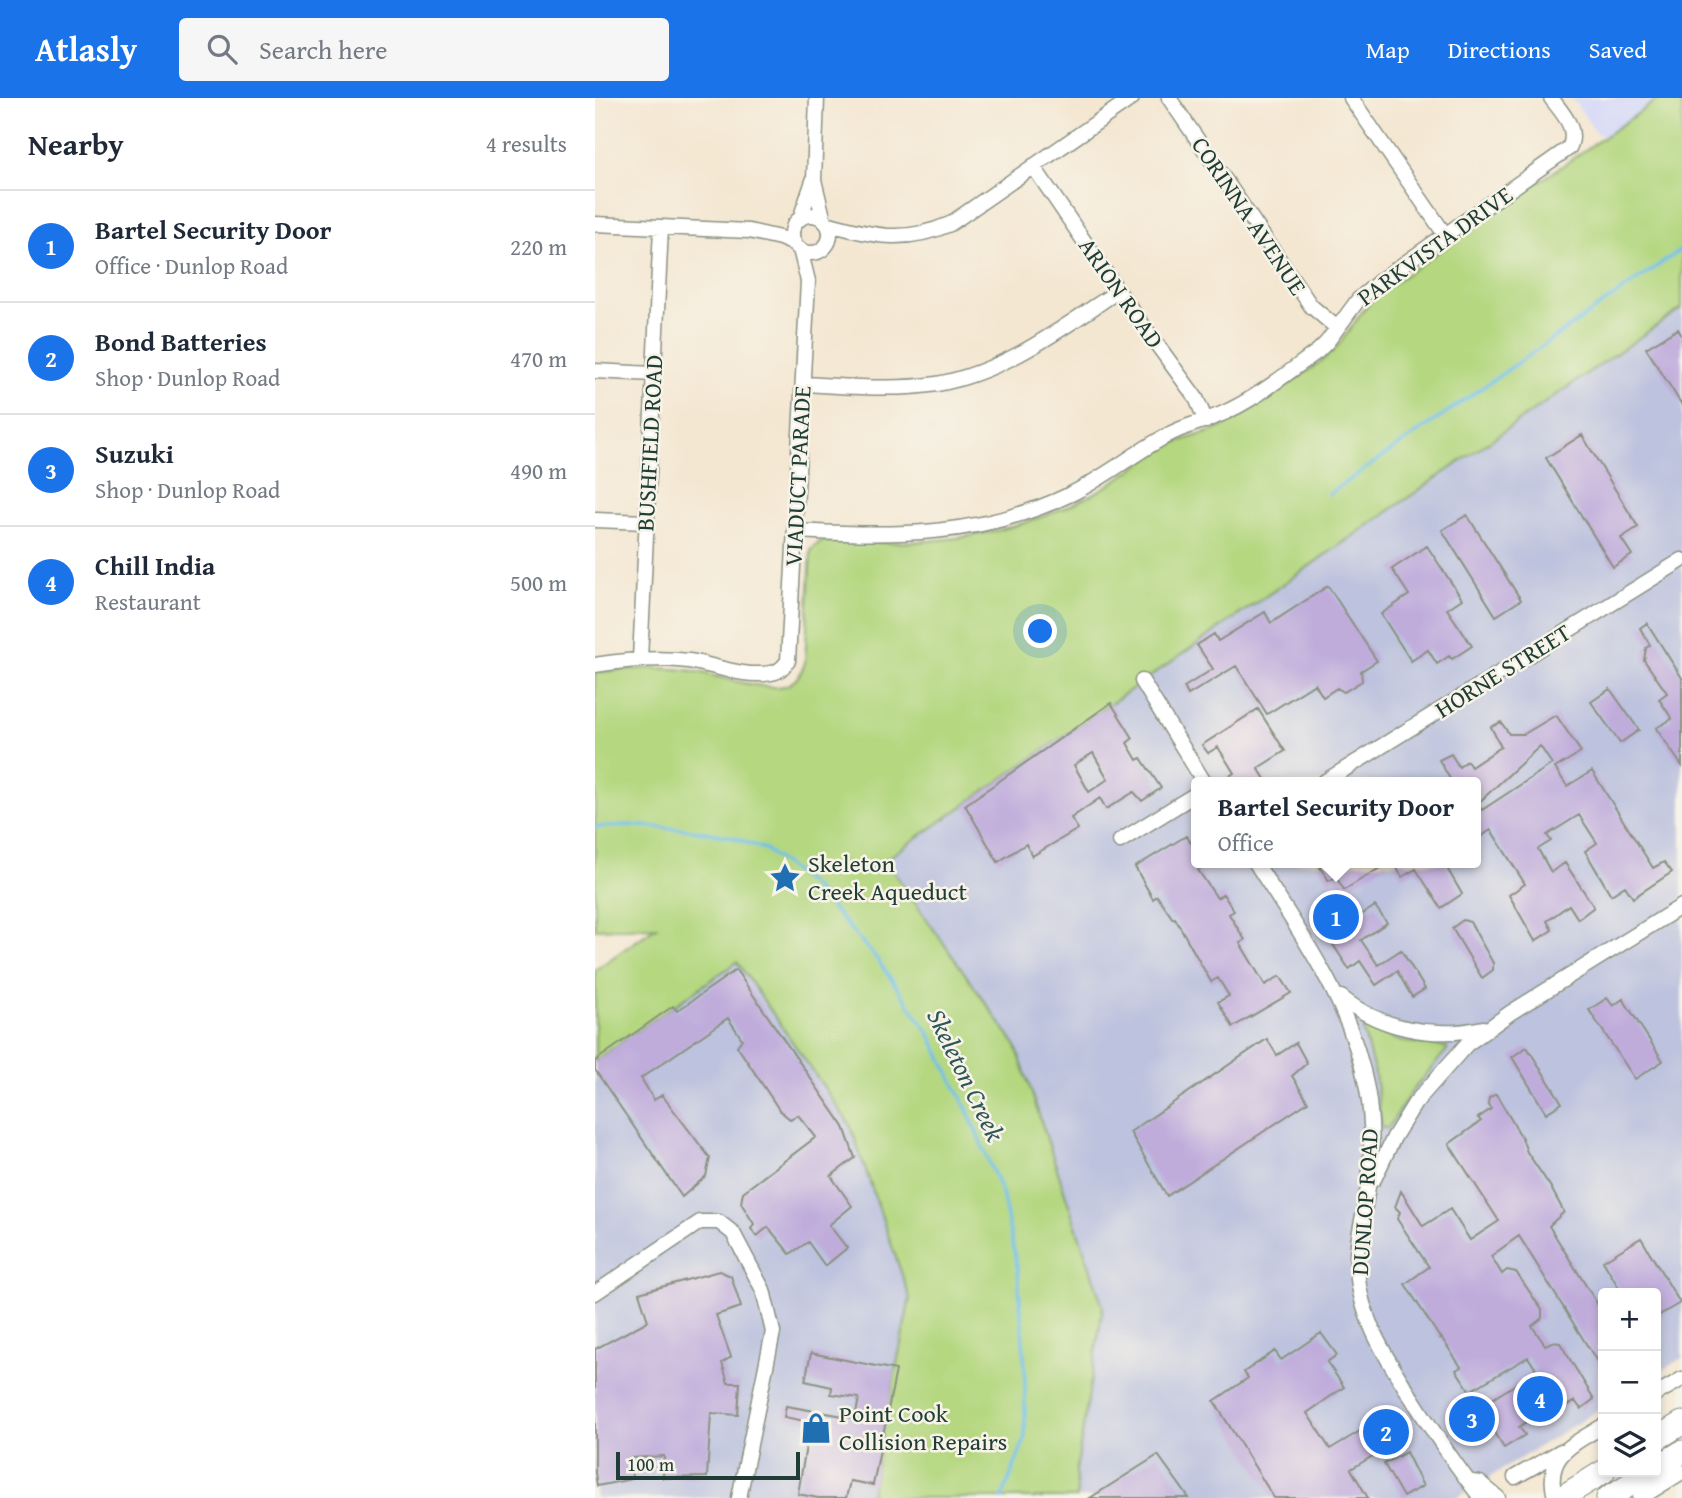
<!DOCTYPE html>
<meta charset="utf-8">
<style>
:root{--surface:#fff;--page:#f6f6f7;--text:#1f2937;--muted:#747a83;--line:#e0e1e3;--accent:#1a73e8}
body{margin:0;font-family:"Gentium Book Plus",serif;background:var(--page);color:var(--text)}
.controls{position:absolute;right:21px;bottom:21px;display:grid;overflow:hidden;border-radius:7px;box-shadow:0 4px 10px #0003}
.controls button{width:63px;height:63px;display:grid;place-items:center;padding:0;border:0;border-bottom:2px solid var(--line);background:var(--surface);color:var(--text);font:35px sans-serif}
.scale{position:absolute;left:21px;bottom:18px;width:184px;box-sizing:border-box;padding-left:7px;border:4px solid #1f3d34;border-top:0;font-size:19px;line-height:24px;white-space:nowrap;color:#1f3d34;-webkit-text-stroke:5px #f7f3e8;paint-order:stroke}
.you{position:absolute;left:446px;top:534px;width:24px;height:24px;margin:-18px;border:5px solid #fff;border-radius:50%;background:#1a73e8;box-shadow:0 0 0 10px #1a73e833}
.badge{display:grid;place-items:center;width:46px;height:46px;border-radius:50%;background:var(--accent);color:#fff;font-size:23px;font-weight:700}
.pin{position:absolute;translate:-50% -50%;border:4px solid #fff;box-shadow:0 2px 7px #0006}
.popup{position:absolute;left:596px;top:679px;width:290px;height:91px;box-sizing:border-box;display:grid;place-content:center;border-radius:7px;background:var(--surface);filter:drop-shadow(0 2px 5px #0005);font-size:23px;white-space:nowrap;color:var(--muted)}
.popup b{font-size:26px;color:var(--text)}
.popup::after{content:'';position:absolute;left:50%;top:100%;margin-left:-14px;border:14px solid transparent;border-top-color:var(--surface)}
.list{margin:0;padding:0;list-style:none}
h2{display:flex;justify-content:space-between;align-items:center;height:91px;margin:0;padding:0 28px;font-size:30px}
h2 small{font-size:23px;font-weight:400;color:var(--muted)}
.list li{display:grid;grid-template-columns:46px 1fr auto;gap:21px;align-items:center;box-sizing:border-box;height:112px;padding:0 28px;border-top:2px solid var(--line)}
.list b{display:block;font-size:26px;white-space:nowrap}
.list p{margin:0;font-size:23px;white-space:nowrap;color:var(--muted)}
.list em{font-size:23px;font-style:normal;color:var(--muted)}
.icon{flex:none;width:38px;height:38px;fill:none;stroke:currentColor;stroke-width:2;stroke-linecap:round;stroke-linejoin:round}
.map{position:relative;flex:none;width:1087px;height:1400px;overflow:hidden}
header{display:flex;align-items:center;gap:42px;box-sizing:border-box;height:98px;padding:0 35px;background:var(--accent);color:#fff}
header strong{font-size:33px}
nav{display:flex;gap:38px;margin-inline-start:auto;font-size:24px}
.search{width:490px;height:63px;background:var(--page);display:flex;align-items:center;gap:18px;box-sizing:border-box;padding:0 24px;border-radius:7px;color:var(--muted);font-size:26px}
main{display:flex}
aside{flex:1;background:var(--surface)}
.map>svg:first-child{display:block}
.built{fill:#d4d8f9}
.industrial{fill:#bdc3de;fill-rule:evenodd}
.green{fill:#b4d77f;stroke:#6a8a5a;stroke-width:2}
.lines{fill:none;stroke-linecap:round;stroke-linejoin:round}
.stream{stroke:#6fbfea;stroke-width:3.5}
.building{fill:#bfacdb;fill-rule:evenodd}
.minor-casing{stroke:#8a9283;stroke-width:17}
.primary-casing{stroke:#8a9283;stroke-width:25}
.minor{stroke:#fff;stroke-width:14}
.primary{stroke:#fff;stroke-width:23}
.labels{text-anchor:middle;stroke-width:5;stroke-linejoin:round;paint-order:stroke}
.street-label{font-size:24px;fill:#1f3d34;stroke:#f7f3e8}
.poi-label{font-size:24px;fill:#1f3d34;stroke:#f7f3e8;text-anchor:start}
.water-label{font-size:26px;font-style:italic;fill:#2f5758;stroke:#f7f3e8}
</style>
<header>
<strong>Atlasly</strong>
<div class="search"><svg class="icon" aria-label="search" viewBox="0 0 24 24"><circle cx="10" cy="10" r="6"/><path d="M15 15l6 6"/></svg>Search here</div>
<nav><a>Map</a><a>Directions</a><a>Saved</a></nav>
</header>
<main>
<aside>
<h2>Nearby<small>4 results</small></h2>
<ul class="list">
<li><span class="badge">1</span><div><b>Bartel Security Door</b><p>Office · Dunlop Road</p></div><em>220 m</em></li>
<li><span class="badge">2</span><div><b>Bond Batteries</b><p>Shop · Dunlop Road</p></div><em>470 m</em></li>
<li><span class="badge">3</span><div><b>Suzuki</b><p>Shop · Dunlop Road</p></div><em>490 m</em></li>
<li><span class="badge">4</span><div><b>Chill India</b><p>Restaurant</p></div><em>500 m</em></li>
</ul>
</aside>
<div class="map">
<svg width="1087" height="1400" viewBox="0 0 1087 1400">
<rect width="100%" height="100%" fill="#f7f3e8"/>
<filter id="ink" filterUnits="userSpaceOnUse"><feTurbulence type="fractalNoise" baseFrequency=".0143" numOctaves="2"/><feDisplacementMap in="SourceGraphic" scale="14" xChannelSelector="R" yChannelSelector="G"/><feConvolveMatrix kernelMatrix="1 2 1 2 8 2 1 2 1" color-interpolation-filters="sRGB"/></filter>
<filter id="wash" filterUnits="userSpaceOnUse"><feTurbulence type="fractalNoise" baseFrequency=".00686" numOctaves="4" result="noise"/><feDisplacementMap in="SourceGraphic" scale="28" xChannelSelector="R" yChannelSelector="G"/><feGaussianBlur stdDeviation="1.57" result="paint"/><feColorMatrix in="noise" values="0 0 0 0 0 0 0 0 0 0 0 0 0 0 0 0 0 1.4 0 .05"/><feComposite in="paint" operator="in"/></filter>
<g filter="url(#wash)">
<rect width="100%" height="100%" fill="#f4e7d2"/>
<path class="built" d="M977,0h88l-55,38 -9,-3z"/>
<path class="industrial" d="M1087,210v1050l-26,16v-81h-53v114l-147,91h-861v-437zM601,684h280v81h-280z"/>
<path class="green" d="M1065,0h22v210l-797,552 131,186 87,261 -27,164 1,27h-207l40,-200 -60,-173 -113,-163 -142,99v-91l61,-43 -61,2v-256c33,-5 65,-7 98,-2 20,4 73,20 91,15 12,-3 17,-13 21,-23l6,-113 10,-9c101,5 182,1 274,-48 25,-14 47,-32 72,-46 17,-10 37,-11 55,-20 31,-15 73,-47 102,-68 24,-19 34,-49 58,-68z
M771,928l33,15 48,6v3l-35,41 -24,37h-6l-7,-53 -12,-45z"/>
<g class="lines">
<path class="stream" d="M734,396l353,-245
M0,729l35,-2 63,5 39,7 33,12 48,38 64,72 52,74 40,81 33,79 16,78 7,100v68l-23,59"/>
</g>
<g id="blocks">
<path class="building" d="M1083,231l4,7v69l-36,-57z
M987,337l56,92 -17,11 11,17 -19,12 -67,-109z
M872,417l54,85 -25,16 -54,-86z
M832,448l35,53 -15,10 25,37 -20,13 -3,-3 -12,8 -9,-14 -17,11 -30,-47 28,-19 -17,-26z
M733,488l49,75 -16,10 1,10 -18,11 -7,-4 -14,9 -8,-13 -48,30 -31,-48 -48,29 -4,-8 29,-18 -16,-24 17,-11 4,7 47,-29 6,11z
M1052,525l35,55v88l-26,-38 16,-9 -13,-20 8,-6 -23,-33 2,-12 4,-3 -10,-17z
M1015,591l29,41 -19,13 -29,-41z
M516,605l22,35 -6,5 10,17 4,-2 20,30 -19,13 -8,-9 -28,17 -6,-11 -29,20 7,11 -46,27 -6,-12 -28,18 -33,-57zM498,655l15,26 -19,13 -15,-27z
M663,611l27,42 -27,17 9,14h-47l14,-9 -16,-26 -10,6 -6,-8z
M961,617l25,37 -26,16 12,18 25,-15 61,97 11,-6 8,10 -39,26 -8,-12 -14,9 -26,-44 12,-8 -18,-28 -32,20 4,6 -13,8 13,23 14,-9 29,44 -16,12 -9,-14 -22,16 5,9 -17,11 -26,-46 16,-11 -34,-54 -15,10v-58h-24l-13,-22 12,-6 8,13 8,-6 4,6 30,-20 -10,-20 10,-5 8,12h15zM945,648l12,18 -70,46 -5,-6z
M591,738l10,14v13h12l-10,7 19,28 6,-4 11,17 -5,3 16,26 -5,3 25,42 15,-9 11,17 -58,34 -15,-25 11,-6 -11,-18 -7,4 -36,-64 -2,1 -16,-23 -4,3 -18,-32z
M722,765h71l-44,27 -8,-13 -7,4z
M799,765h50l18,31 -21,14 -25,-39 -14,8z
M780,808l12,17 -26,17 17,25 23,-15 24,39 -13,8 -15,-26 -21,14 -16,-24 -11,8 -19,-29 22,-15 -2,-3z
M868,822l7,2 23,41v7l-11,8 -30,-50z
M141,872l108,157 11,31 -24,18 21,30 -23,19 18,23 -22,18 -17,-24 -18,12 -22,-27 -11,9 -6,-7 3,-5 -13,-21 2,-11 73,-55 -18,-22 -8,4 -10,-8 -43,-65 5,-7 -14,-21 -87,60 13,22 8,-5 48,63 -4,18 -24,21 -87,-127v-9l78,-55 4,5z
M1012,900l6,8 10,-7 40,62 -28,18 -46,-69z
M672,941l10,16 19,-12 11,20 -15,13 16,26 -141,94 -37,-64z
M932,949l35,56 -16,10 -34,-56z
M901,996l26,44 5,14 23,34 14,26 -15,14 54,87v58l-84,-135 -28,20 11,18 5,-4 9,2 26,38v8l-10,8 13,19 7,-3 8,1 34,56 -13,10 -6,-8 -14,8 -6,-6 -36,24 6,8 -21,13 -13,-20 -22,13 -12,-20 80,-50 -9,-14 -58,34 -14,-21 5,-3 -20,-30 -1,1 -35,-54 24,-17 -32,-48 3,-7 -5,-5 6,-16 22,35 27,-17 20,31 29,-19 -50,-77 32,-23 -3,-3 13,-9 -3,-5 1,-6z
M1046,1140l39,65 -24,14v-24h-34l-19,-32z
M124,1173l12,5 10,31 -25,8 15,42 -9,6 6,20h12l-2,32 -27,-2 -4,64 -44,1 1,-22 -33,2 1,21 -35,7 -2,-13v-124l53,-28 -9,-28z
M726,1235l16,22 -10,7 17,25 -37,26 23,36 47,-28 8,9 -12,9 8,12 -30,18 17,29h-94l-60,-97 34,-23 -4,-6 31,-21 6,9z
M216,1255l85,17 -23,115 -23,-4 -4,17h-28l-20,-4 12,-72 -26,-5 2,-11 69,12 4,-20 -28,-4 1,-7 -27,-6z
M811,1354l17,34 -20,11 -19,-33z
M563,1357l31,43h-99z"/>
</g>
</g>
<g filter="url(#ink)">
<use href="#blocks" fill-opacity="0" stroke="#8a9283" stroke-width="2"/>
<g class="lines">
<defs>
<path id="minor" d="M222,0l-3,82 10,41
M574,0l142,208 26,22
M756,0l95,138
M438,68l85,125 78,107 10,23
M197 136a19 19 0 1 1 38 0a19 19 0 1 1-38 0Z
M205,121l13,-38
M231,125c46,13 78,21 124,1l182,-126
M0,126l154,7 31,7 15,6
M0,273l58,3
M208,286c44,2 90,7 134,0 68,-12 125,-56 181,-93
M0,422l51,2
M200,433c98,5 185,7 276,-37 34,-17 62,-40 95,-58 20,-12 44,-15 64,-26 31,-15 60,-39 88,-59l9,-9 31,-42 23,-20 188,-132c10,-19 -7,-35 -18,-50
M45,561l21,-431
M0,567c31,-5 62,-8 94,-4 25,4 55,17 82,12 8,-1 12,-6 17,-12l20,-380 -8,-32
M547,583l62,101
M729,684l358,-222
M525,743l76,-47
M661,765c46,73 95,139 111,226 7,38 5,79 -2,116 -3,17 -8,35 -8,52 -2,55 29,101 58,146 21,33 42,64 66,95
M746,899c39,32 93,42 142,31
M779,1081l20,-42 21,-34 52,-59 43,-31 172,-107
M0,1195l105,-71h19l14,11 30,57 10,42 -34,166
M1061,1296l26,-15
M920,1379l46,-26
M877,1384l8,1 18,15
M960,1400c-11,-43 17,-53 48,-72
M1045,1400l42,-26"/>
<path id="primary" d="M1061,1341l26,-16
M1061,1370l26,-16
M966,1400l42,-26
M1013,1400l42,-26"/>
</defs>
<use href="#minor" class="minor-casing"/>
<use href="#primary" class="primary-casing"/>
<use href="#minor" class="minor"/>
<use href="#primary" class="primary"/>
</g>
</g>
<defs>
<symbol id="sight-bare" viewBox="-9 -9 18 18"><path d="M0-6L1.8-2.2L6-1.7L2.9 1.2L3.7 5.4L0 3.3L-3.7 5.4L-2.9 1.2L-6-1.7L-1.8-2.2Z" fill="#1f6fb2" stroke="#f7f3e8" stroke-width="2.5" paint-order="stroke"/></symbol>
<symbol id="shop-bare" viewBox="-9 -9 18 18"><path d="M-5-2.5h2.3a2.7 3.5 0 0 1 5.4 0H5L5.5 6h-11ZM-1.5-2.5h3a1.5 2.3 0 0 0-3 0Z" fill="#1f6fb2" stroke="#f7f3e8" stroke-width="2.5" paint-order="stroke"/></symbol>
</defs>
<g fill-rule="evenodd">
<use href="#sight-bare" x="168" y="758" width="44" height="44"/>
<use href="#shop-bare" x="199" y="1308" width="44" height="44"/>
</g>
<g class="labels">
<g class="street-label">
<text transform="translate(654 118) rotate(56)" y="8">CORINNA AVENUE</text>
<text transform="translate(840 148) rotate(-36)" y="8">PARKVISTA DRIVE</text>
<text transform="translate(526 195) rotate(55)" y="8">ARION ROAD</text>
<text transform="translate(55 345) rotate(-87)" y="8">BUSHFIELD ROAD</text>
<text transform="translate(203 378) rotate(-87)" y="8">VIADUCT PARADE</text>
<text transform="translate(908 573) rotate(-32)" y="8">HORNE STREET</text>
<text transform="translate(770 1104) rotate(-86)" y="8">DUNLOP ROAD</text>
</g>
<g class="poi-label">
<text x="213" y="774">Skeleton<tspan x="213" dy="28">Creek Aqueduct</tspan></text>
<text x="244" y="1324">Point Cook<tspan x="244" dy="28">Collision Repairs</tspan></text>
</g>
<g class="water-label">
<text transform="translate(371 977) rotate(64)" y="9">Skeleton Creek</text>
</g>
</g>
</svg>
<div class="controls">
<button>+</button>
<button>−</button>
<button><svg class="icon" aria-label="layers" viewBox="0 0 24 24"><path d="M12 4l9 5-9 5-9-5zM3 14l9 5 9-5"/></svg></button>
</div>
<div class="scale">100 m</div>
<div class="you"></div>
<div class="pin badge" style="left:741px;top:819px">1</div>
<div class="popup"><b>Bartel Security Door</b>Office</div>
<div class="pin badge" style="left:791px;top:1334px">2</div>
<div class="pin badge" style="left:877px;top:1321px">3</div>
<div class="pin badge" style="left:945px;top:1301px">4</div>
</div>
</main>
